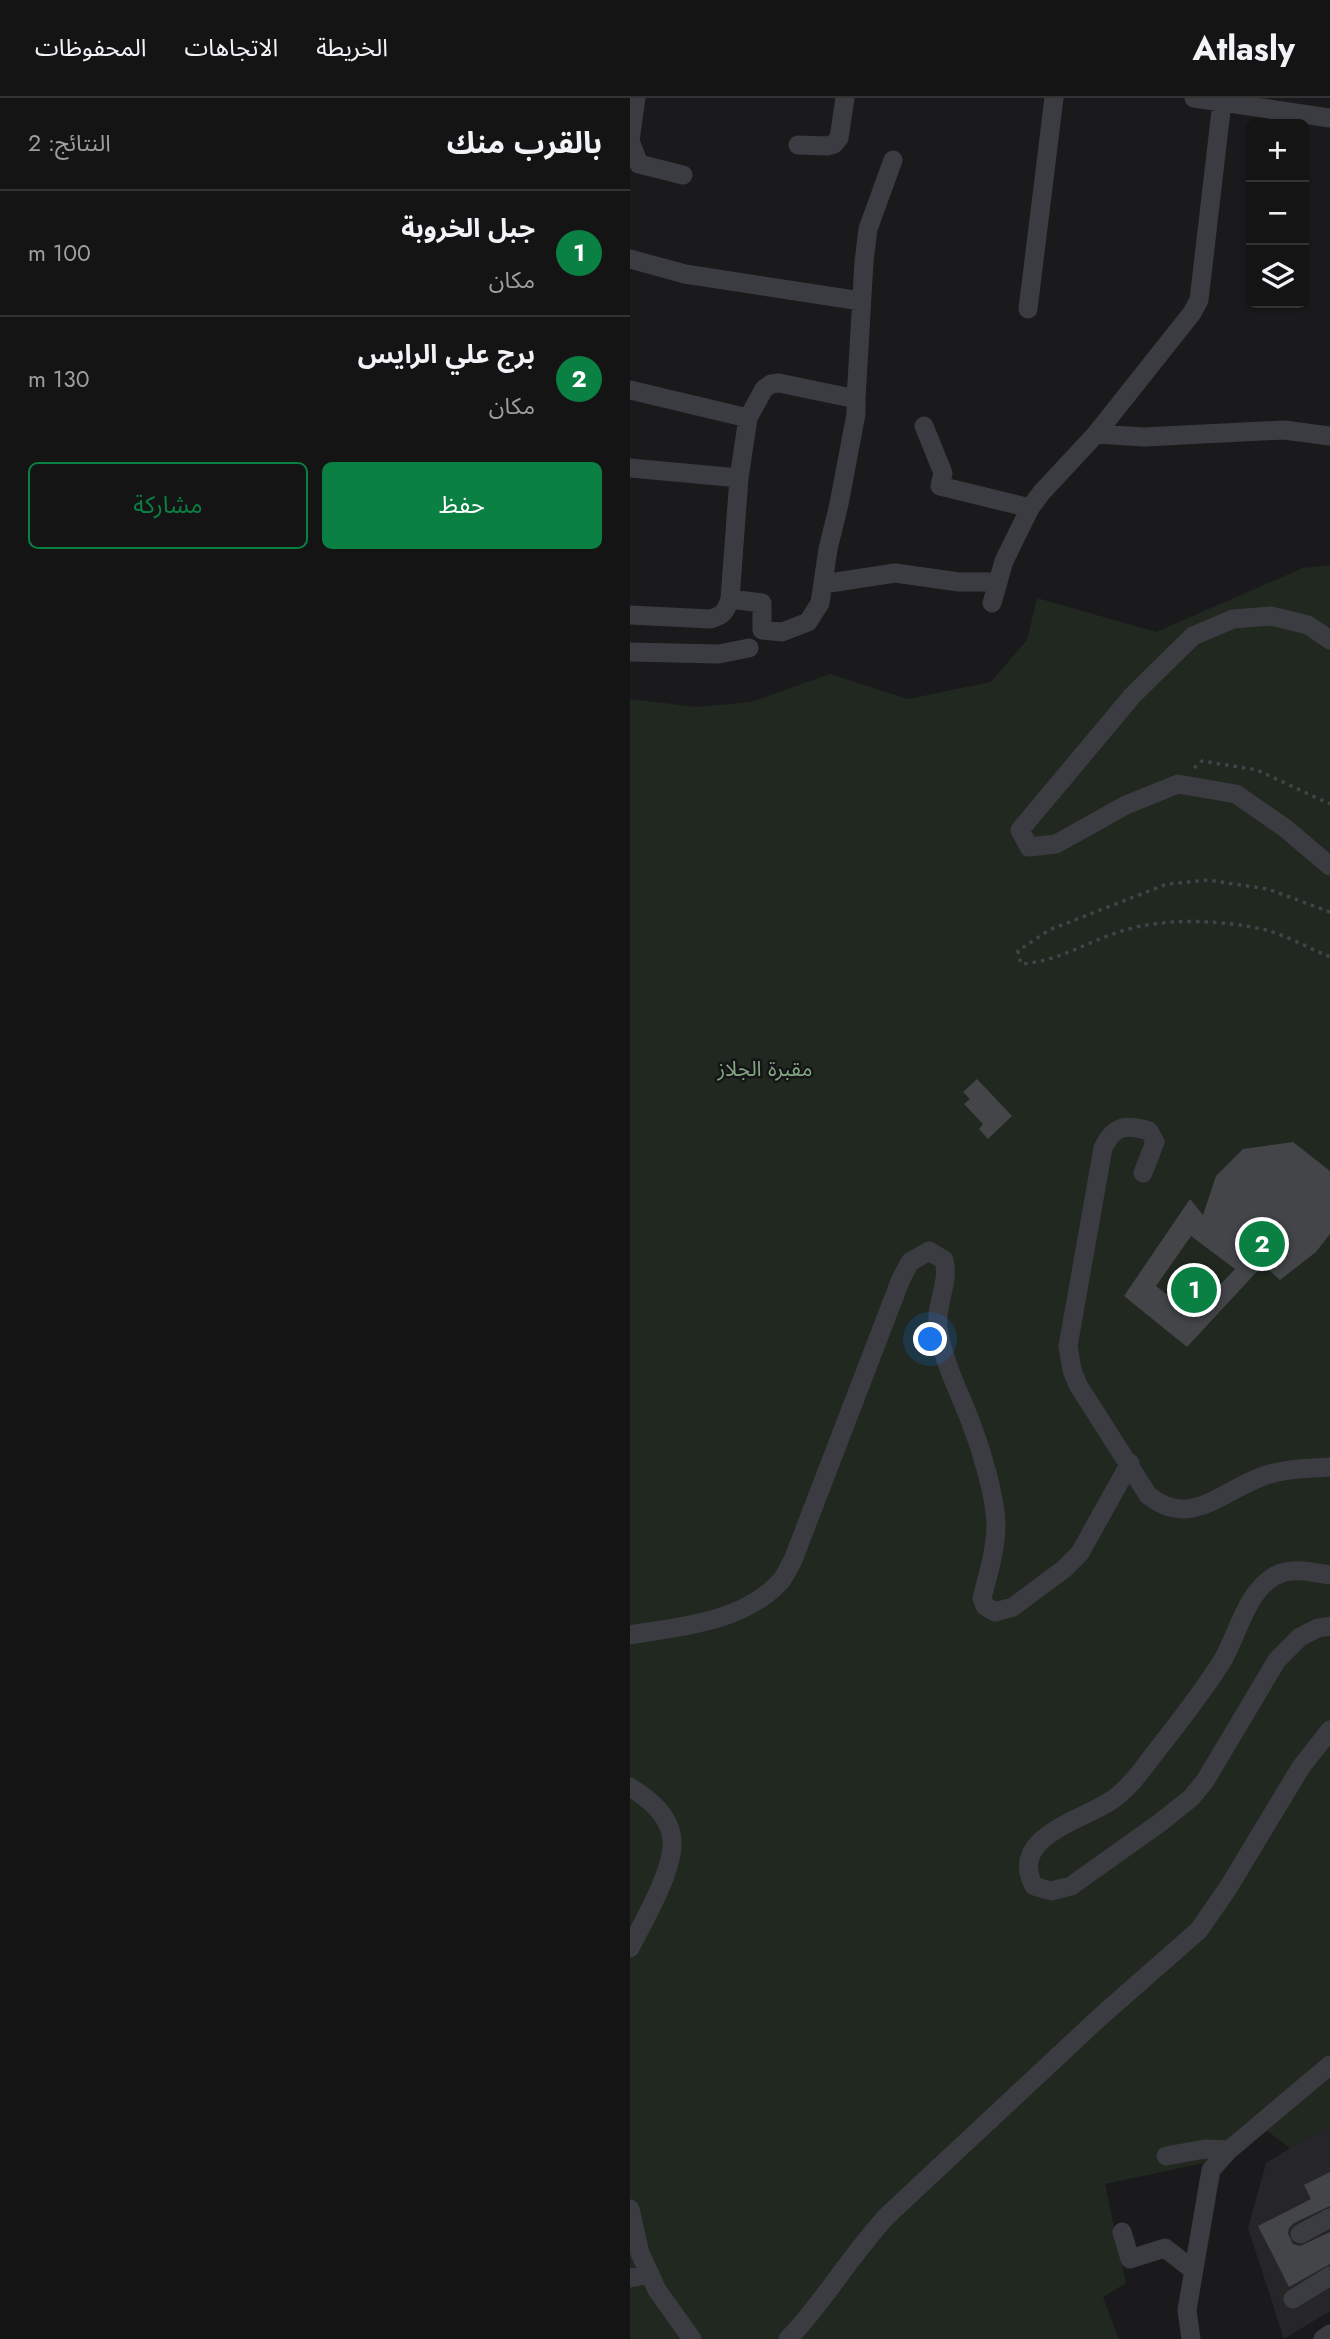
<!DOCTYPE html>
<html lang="ar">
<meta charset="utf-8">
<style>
:root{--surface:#141415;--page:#1d1d1e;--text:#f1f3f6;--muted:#9d9ea0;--line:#333334;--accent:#0b8043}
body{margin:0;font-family:Jost,"Noto Sans Arabic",sans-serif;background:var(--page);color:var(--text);direction:rtl}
.controls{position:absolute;right:21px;top:21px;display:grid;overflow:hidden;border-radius:10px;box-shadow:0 2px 5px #0004}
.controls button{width:63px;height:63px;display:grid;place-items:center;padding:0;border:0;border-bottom:2px solid var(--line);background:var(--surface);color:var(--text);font:35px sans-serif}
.you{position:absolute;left:301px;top:1242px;width:24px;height:24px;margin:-18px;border:5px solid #fff;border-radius:50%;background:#1a73e8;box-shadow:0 0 0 10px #1a73e833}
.badge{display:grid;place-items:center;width:46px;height:46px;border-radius:50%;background:var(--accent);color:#fff;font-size:23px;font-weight:700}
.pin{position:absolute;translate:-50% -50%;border:4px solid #fff;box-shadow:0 2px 7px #0006}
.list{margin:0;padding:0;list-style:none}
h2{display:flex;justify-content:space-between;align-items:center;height:91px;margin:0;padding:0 28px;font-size:30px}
h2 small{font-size:23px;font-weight:400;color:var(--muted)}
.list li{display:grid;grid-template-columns:46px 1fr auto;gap:21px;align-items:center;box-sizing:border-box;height:126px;padding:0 28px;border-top:2px solid var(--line)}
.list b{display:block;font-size:26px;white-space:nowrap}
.list p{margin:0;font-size:23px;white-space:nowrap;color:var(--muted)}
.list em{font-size:23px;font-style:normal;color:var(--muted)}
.actions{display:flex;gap:14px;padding:21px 28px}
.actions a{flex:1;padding:16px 0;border:2px solid var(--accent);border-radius:10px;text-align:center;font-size:24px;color:var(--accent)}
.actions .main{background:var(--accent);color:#fff}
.icon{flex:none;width:38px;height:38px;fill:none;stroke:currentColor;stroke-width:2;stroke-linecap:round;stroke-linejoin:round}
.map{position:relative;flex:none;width:700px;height:2241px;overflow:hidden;direction:ltr}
header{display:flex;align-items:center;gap:42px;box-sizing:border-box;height:98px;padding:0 35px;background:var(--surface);border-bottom:2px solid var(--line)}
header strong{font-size:33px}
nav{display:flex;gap:38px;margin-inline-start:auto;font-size:24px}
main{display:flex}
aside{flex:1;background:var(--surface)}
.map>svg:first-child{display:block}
.built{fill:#262629}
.green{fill:#202820}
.building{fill:#444549;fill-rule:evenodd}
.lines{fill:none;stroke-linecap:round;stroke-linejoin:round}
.path{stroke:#414448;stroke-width:3.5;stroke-dasharray:3.5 5;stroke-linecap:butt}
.minor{stroke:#3b3c41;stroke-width:19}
.labels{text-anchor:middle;stroke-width:5;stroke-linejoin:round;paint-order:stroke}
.park-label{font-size:21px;fill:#84a783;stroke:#151517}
</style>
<header>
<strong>Atlasly</strong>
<nav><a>الخريطة</a><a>الاتجاهات</a><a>المحفوظات</a></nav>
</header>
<main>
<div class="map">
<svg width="700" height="2241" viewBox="0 0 700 2241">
<rect width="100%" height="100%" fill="#1a1a1c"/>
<path class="built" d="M700,2025v188l-46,28 -36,-111 18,-65z"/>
<path class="green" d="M700,467v1558l-40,25 -24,-18 -29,26 -132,28 21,99 -23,14 16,42h-489v-1640l67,8 54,-5 79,-28 78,25 83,-17 36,-42 10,-42 119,34 147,-64z"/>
<path class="building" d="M347,981l35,37 -24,23 -9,-10 4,-5 -19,-20 6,-5 -7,-7z
M663,1044l37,29v63l-14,18 -36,28 -17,-15 -76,82 -63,-51 66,-97 13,16 13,-39 27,-27zM561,1138l44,33 -43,45 -36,-28z
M700,2074v34l-36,17 -5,5 -1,6 5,10 7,2 30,-14v32l-41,23 -31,-61 53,-27 -7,-14z"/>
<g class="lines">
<path class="path" d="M564,670l8,-7 55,9 73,34
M700,814l-62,-23 -60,-9 -41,4 -118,46 -31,21 3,13c39,-3 65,-22 101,-33 42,-14 102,-11 144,-1 21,6 43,18 64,27"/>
<path class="minor" d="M6,0l-6,43 9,23 44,11
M564,0l136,20
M168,47l29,1 7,-2 5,-6 6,-40
M0,161l55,15 176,27
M398,211l26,-211
M0,292l118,28
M226,301l8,-137 4,-33 25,-69
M294,328l19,47 -3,13 90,22
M466,336l48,3 140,-7 46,6
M0,370l109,10
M193,486l72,-11 64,9h38
M362,505l12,-42 26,-53 12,-16 54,-58 96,-121 7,-13 23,-198
M0,517l80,4c13,-3 16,-8 20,-20l9,-121 9,-60 16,-29 7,-5 8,-1 77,16v15l-17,90 -11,45 -8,54 -12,19 -26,10 -20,-2v-27l-32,-4
M700,542l-22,-15 -37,-9 -38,3 -40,17 -60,59 -113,135 9,17 27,-3 70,-39 52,-21 58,10 49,34 45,38
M0,554l89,2 30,-6
M513,1075l12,-31 -6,-11c-23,-7 -35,-6 -46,17l-35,198 4,24 6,15 70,110c41,34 73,-3 113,-18 23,-9 45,-8 69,-10
M700,1477c-18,-3 -41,-9 -57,2 -26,16 -35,55 -49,81 -21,35 -54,75 -79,108 -9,12 -21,26 -33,34 -31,21 -104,37 -78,86l17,5 20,-5 90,-64 30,-24 14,-17 72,-121 23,-23 18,-9 12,-2
M0,1537c51,-9 110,-12 149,-52 6,-6 10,-16 14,-23l108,-281 9,-17 19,-11 15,9c6,23 -9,44 -6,68 5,32 20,62 32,92 11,29 25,74 26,104 0,25 -8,51 -14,74l3,8 10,6 18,-5 51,-38 16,-16 50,-90
M0,1689c19,12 41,29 42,54 2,29 -29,81 -42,107
M536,2058l39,-7 24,1 101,-85
M0,2111l10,44 17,37 35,49
M492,2134l8,27 35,-11 28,22
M670,2136l30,-16
M0,2180l20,-4
M663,2201l37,-23
M158,2241c37,-38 63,-85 100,-124l212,-198 99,-87 29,-42 73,-121 29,-37
M561,2241l-4,-29 21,-123 3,-17 18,-20
M693,2241l7,-5"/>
</g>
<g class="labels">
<g class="park-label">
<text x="135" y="978">مقبرة الجلاز</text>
</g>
</g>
</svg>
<div class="controls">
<button>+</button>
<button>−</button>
<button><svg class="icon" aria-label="layers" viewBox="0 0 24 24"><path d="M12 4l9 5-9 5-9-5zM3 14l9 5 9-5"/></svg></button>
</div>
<div class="you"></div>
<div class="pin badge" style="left:564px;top:1192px">1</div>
<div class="pin badge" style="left:632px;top:1146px">2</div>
</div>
<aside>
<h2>بالقرب منك<small>النتائج: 2</small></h2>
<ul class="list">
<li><span class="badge">1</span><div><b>جبل الخروبة</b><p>مكان</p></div><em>100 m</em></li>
<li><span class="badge">2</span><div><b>برج علي الرايس</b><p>مكان</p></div><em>130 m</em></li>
</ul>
<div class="actions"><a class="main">حفظ</a><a>مشاركة</a></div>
</aside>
</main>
